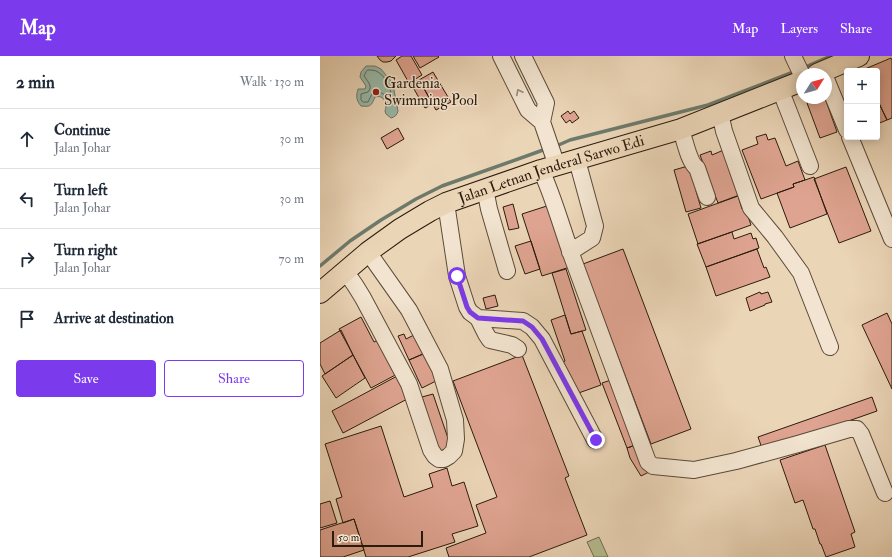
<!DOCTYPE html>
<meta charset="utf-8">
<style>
:root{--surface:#fff;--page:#f6f6f7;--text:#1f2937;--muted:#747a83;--line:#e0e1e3;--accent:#7c3aed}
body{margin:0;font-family:"IM FELL Double Pica",serif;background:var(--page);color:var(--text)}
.controls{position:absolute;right:12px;top:12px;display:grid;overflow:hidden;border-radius:4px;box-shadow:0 2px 10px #0003}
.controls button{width:36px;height:36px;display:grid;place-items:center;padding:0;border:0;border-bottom:1px solid var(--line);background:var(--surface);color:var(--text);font:20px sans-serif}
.compass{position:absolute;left:476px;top:12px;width:36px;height:36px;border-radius:50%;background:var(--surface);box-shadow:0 2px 10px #0003;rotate:53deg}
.scale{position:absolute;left:12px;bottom:10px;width:91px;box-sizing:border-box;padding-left:4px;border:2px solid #2b1b0d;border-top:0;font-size:11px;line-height:14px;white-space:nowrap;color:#2b1b0d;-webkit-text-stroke:3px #f2e4d0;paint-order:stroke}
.stop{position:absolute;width:12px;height:12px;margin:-9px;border:3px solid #7c3aed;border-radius:50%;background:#fff}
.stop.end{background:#7c3aed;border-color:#fff;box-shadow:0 1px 4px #0008}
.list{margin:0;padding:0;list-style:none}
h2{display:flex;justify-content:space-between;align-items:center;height:52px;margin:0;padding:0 16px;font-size:17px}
h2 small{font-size:13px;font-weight:400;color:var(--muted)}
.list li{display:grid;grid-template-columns:26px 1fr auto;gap:12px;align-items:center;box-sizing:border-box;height:60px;padding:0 16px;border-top:1px solid var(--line)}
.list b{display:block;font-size:15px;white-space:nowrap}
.list p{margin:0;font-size:13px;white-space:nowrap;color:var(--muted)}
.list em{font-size:13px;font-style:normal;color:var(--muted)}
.actions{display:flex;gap:8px;padding:12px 16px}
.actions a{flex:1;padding:9px 0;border:1px solid var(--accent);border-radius:4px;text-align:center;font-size:14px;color:var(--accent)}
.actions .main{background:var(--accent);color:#fff}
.icon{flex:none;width:22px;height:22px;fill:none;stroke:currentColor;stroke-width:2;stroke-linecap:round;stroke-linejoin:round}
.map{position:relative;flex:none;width:572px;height:501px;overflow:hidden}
header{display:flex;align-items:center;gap:24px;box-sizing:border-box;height:56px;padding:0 20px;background:var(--accent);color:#fff}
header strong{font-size:19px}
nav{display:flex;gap:22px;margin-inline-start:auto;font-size:14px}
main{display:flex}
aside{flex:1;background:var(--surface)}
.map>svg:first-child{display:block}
.green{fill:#b6bd8f;stroke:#706c4e}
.water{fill:#99b9a9;stroke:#6d7a6b}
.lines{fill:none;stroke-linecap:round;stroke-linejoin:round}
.shore{stroke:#626a5b;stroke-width:1}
.stream{stroke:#6d7a6b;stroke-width:3.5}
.building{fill:#dfa491;stroke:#2b1b0d}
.minor-casing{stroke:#5b4a38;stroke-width:18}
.major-casing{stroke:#2b1b0d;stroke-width:22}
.minor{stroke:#f2e4d0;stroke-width:16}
.major{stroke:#ebd5b7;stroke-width:20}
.oneway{stroke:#988a78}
.route{stroke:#7c3aed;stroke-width:5}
.poi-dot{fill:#8f2418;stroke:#f2e4d0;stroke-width:1.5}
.labels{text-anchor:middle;stroke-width:3;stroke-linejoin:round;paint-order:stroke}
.poi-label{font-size:15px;fill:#2b1b0d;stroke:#f2e4d0;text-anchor:start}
.street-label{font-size:15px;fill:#2b1b0d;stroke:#f2e4d0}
</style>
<header>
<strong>Map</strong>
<nav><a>Map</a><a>Layers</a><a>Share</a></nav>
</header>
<main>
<aside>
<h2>2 min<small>Walk · 130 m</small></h2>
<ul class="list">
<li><svg class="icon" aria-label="ahead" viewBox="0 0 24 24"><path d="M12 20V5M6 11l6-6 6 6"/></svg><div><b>Continue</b><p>Jalan Johar</p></div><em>30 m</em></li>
<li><svg class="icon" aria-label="left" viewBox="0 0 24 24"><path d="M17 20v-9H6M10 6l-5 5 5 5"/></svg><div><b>Turn left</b><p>Jalan Johar</p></div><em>30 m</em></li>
<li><svg class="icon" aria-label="right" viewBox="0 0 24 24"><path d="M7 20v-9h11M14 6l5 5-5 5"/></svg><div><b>Turn right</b><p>Jalan Johar</p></div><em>70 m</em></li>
<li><svg class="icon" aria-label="arrive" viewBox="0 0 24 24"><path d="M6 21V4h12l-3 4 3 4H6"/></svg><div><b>Arrive at destination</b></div></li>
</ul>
<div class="actions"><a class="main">Save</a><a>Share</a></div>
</aside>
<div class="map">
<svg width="572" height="501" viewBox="0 0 572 501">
<rect width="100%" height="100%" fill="#ebd5b7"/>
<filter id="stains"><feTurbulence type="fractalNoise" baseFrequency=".005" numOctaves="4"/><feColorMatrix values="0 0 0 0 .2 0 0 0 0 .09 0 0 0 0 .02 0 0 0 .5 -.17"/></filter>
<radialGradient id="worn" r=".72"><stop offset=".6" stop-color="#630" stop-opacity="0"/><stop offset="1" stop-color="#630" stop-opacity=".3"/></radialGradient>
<path class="green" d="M279,481l9,20h-14l-7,-15z"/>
<path class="water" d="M46,10h9l6,3 10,12 2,4 5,26c-1,4 -3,6 -7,7l-5,-4 -1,-3c3,-7 -1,-17 -10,-14 -4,9 -4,10 -14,9 -5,-6 -5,-10 -3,-17h7l1,-3 -6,-9 1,-5z"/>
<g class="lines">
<path class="shore" d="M48,14c3,0 7,0 10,2 8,5 14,17 13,26l-2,1c-6,-6 -10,-9 -17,-5l-4,8h-5l-2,-2v-6l7,-2c5,-6 0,-10 -4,-16l2,-4z"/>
<path class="stream" d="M483,12l28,-12
M234,91l16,-7 138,-35 88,-34
M0,210l30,-25 31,-21 35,-21 26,-13 104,-37"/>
</g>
<path class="building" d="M57,0h19l-5,5 -4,1h-4l-3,-2z
M82,0h9l11,19 -13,8 -13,-23z
M93,0h25l1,1 -19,11z
M571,2l1,2v58l-5,2 -10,-21v-28h-12v-2z
M113,16l18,30 -15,8 -17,-30z
M99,24l14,24 -8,4 -14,-24z
M500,42h5l12,34 -17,6 -13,-35z
M557,43l10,21 -10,4z
M248,55l2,3 4,-3 5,7 -7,5 -2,-3 -4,3 -5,-7z
M78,72l6,11 -17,10 -6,-11z
M446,78l2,6 7,-2 11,28 12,-5 7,19 -12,4 1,3 -33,12 -19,-49 16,-6 -2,-7z
M406,93l16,45 -24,9 -18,-48 11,-4 1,4z
M368,110l12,24 -4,1 5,17 -15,4 -12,-42z
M526,111l25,64 -32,12 -25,-64z
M494,121l13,37 -37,14 -13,-35 17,-6 -1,-3z
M418,140l4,13 3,-1 6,17 -53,19 -10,-30z
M193,148l6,24 -10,2 -6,-23z
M233,148l20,62 -31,10 -20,-62z
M412,176l2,7 17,-6 2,6 3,-1 3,10 -53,19 -9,-23z
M211,185l9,28 -15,5 -10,-28z
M303,193l68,180 -40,15 -68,-180z
M437,193l7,19 2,-1 4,10 -54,19 -10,-29z
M246,213l20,61 -15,4 -19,-61z
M440,236l1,2 7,-2 4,10 -7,2v1l-15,6 -4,-13z
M175,239l3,11 -12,3 -3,-11z
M567,257l5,11v65l-30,-64z
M245,259l6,19 11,-3 19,54 -28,10 -11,-32 3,-2 -14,-41z
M41,261l13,25 4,-2 23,32 -30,16 -32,-59z
M21,274l12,25 -28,19 -5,-10v-21z
M84,278l2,5 10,-5 9,19 -16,7 -11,-24z
M108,296l12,27 -18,9 -13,-28z
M33,299l12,23 -29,20 -14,-22z
M202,299l47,121 -4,2 22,57 -58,22h-80l-3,-9 40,-15 -10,-28 21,-8 -44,-116z
M79,319l12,22 -68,36 -11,-22z
M294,323l24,65 -11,4 -25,-65z
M113,338l19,56 -12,4 -18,-57z
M552,341l5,14 -114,40 -5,-14z
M61,370l23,71 29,-10 -4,-13 18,-6 5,18 12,-4 14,44 -26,8 3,8 -47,15h-42l-12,-38 -11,4 -7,-24 6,-2 -17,-53z
M316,389l13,27 -8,4 -11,-18 -3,-10z
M505,389l30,87 -4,2 4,13 -29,10 -5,-13h-1l-5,-15h-2l-10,-29 -8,3 -15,-43z
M10,445l7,22 -17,5v-24z
M34,463l10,31 -21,7h-23v-27z"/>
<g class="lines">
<defs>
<path id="minor" d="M181,0l27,54 14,12
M203,0l23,47 -4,19 15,44
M473,0l9,19
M506,23l21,51
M460,33l30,77
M400,57l4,18 27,77 24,29 26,36 29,74
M361,73c3,9 8,34 16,39l10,29
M530,81l42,102
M221,114c13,28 21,59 32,89 25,68 50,135 75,203l5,4 41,4 42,-9 62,-17 51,-15h8l4,5 24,59
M165,133l4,20 18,62
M126,147l11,73 10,31 3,5 8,6 45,3 9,6 10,12 53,101
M250,196l22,-14 3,-12 -18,-66
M25,215l10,14 8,13 46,86 22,66 4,6 4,3h5l5,-3 5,-5 2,-12 -1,-19 -15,-51 -31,-59 -41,-58
M158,262l8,16 4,6 22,5 6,4"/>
<g id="major">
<path d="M497,18l42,-18"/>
<path id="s1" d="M0,237l48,-41 32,-23 30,-18 16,-8 95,-33 140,-41 121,-48"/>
</g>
</defs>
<use href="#minor" class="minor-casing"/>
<use href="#major" class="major-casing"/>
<use href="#minor" class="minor"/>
<use href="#major" class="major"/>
</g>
<defs><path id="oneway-chevron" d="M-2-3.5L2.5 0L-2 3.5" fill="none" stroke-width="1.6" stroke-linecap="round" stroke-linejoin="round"/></defs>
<use class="oneway" href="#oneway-chevron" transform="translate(199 36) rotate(-117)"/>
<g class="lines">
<path class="route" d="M137,220l10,31 3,5 8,6 45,3 9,6 10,12 54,101"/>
</g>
<circle class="poi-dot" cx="56" cy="36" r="4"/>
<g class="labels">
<g class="poi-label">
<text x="64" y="32">Gardenia<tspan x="64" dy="17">Swimming Pool</tspan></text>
</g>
<g class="street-label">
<text dy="5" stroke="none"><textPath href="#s1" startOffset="266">Jalan Letnan Jenderal Sarwo Edi</textPath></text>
</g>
</g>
<rect width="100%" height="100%" filter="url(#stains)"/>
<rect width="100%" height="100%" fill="url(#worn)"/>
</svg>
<div class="controls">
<button>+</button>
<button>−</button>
</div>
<svg class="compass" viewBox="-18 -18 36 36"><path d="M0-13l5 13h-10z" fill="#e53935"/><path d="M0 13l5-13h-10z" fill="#747a83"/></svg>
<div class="scale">50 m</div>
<div class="stop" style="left:137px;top:220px"></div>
<div class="stop end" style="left:276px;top:384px"></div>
</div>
</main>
